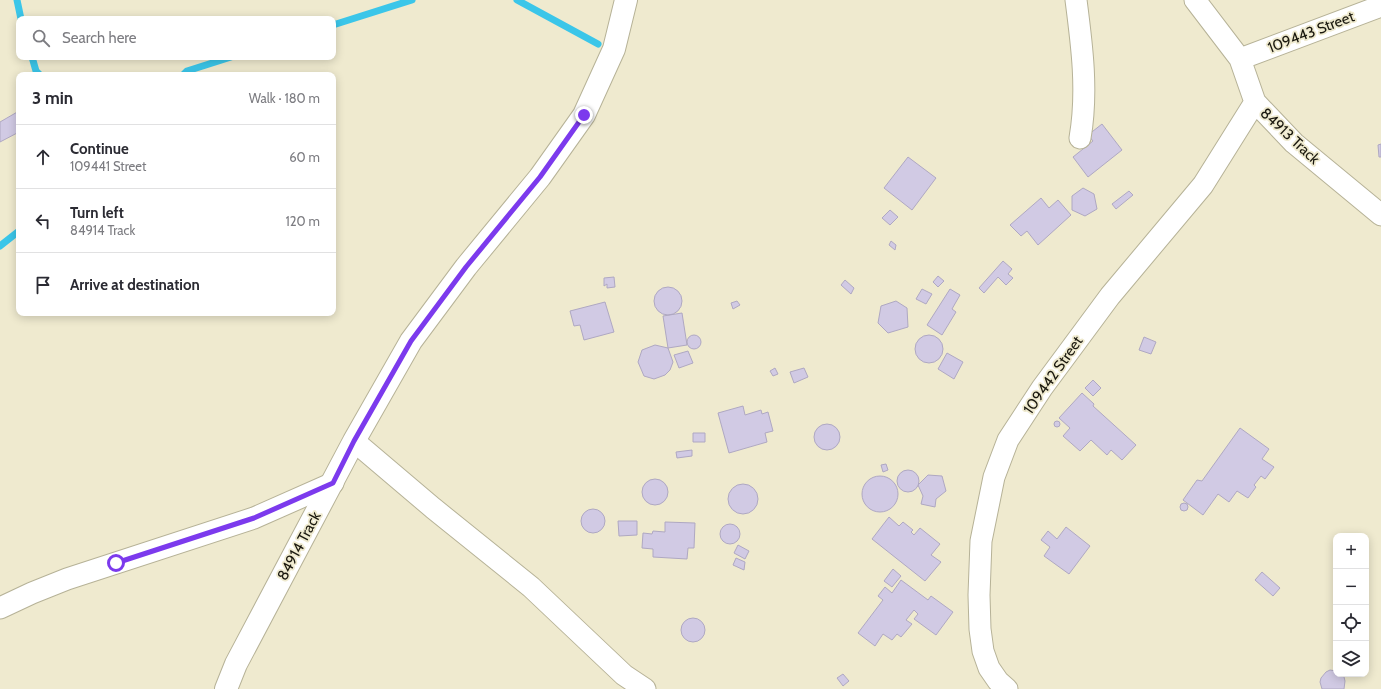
<!DOCTYPE html>
<meta charset="utf-8">
<style>
:root{--surface:#fff;--page:#f2f2f3;--text:#2b2b33;--muted:#7c7c81;--line:#e1e1e2}
body{margin:0;font-family:Cabin,sans-serif;background:var(--page);color:var(--text)}
.controls{position:absolute;right:12px;bottom:12px;display:grid;overflow:hidden;border-radius:8px;box-shadow:0 2px 10px #0003}
.controls button{width:36px;height:36px;display:grid;place-items:center;padding:0;border:0;border-bottom:1px solid var(--line);background:var(--surface);color:var(--text);font:20px sans-serif}
.stop{position:absolute;width:12px;height:12px;margin:-9px;border:3px solid #7c3aed;border-radius:50%;background:#fff}
.stop.end{background:#7c3aed;border-color:#fff;box-shadow:0 1px 4px #0008}
.list{margin:0;padding:0;list-style:none}
h2{display:flex;justify-content:space-between;align-items:center;height:52px;margin:0;padding:0 16px;font-size:17px}
h2 small{font-size:13px;font-weight:400;color:var(--muted)}
.list li{display:grid;grid-template-columns:26px 1fr auto;gap:12px;align-items:center;box-sizing:border-box;height:64px;padding:0 16px;border-top:1px solid var(--line)}
.list b{display:block;font-size:15px;white-space:nowrap}
.list p{margin:0;font-size:13px;white-space:nowrap;color:var(--muted)}
.list em{font-size:13px;font-style:normal;color:var(--muted)}
.icon{flex:none;width:22px;height:22px;fill:none;stroke:currentColor;stroke-width:2;stroke-linecap:round;stroke-linejoin:round}
.map{position:relative;flex:none;width:1381px;height:689px;overflow:hidden}
.search{position:absolute;background:var(--surface);box-shadow:0 2px 10px #0003;left:16px;top:16px;width:320px;height:44px;display:flex;align-items:center;gap:10px;box-sizing:border-box;padding:0 14px;border-radius:8px;color:var(--muted);font-size:15px}
.panel{position:absolute;background:var(--surface);box-shadow:0 2px 10px #0003;left:16px;top:72px;width:320px;height:244px;border-radius:8px}
.map>svg:first-child{display:block}
.lines{fill:none;stroke-linecap:round;stroke-linejoin:round}
.stream{stroke:#3bc6e9;stroke-width:7}
.building{fill:#d1cae4;stroke:#afa8c2}
.minor-casing{stroke:#b6b297;stroke-width:23}
.tertiary-casing{stroke:#b6b297;stroke-width:24}
.minor{stroke:#fff;stroke-width:21}
.tertiary{stroke:#fff;stroke-width:22}
.route{stroke:#7c3aed;stroke-width:5}
.labels{text-anchor:middle;stroke-width:3.5;stroke-linejoin:round;paint-order:stroke}
.street-label{font-size:15px;fill:#1a180f;stroke:#efeacf}
</style>
<div class="map">
<svg width="1381" height="689" viewBox="0 0 1381 689">
<rect width="100%" height="100%" fill="#efeacf"/>
<g class="lines">
<path class="stream" d="M17,0l4,19
M517,0l81,44
M333,25l79,-25
M32,57l4,14 4,4
M183,75l4,-4 44,-14
M0,246l19,-15"/>
</g>
<path class="building" d="M19,111v21l-19,10v-20z
M1102,124l20,26 -34,27 -15,-20 20,-16 -5,-6z
M1381,144v13h-2l-1,-12z
M908,157l28,21 -24,32 -28,-22z
M1083,188l11,6 3,15 -12,7 -13,-6v-14z
M1129,191l4,4 -17,14 -4,-5z
M1041,198l8,10 9,-8 13,15 -33,30 -11,-14 -6,5 -11,-11z
M890,210l8,7 -8,8 -8,-7z
M891,241l5,4 -1,5 -6,-5z
M1003,261l9,8 -4,5 5,4 -7,7 -8,-8 -14,16 -5,-5z
M938,276l6,5 -6,6 -5,-5z
M614,277l1,10 -8,1v-4l-3,2v-8z
M845,280l9,8 -3,6 -10,-9z
M654 301a14 14 0 1 1 28 0a14 14 0 1 1-28 0Z
M922,289l10,5 -6,10 -10,-5z
M950,289l10,6 -8,14 4,3 -14,23 -15,-10z
M737,301l3,4 -7,4 -2,-6z
M896,301l11,7 1,19 -20,6 -10,-10 3,-17z
M605,302l9,30 -30,8 -4,-15 -6,1 -4,-15z
M682,313l5,32 -19,3 -5,-32z
M687 342a7 7 0 1 1 14 0a7 7 0 1 1-14 0Z
M915 349a14 14 0 1 1 28 0a14 14 0 1 1-28 0Z
M1144,337l12,5 -5,12 -12,-4z
M655,345l13,3 5,14 -3,8 -5,5 -11,4 -10,-3 -6,-14 4,-12z
M688,351l5,12 -14,5 -5,-13z
M947,353l16,9 -9,17 -16,-10z
M775,368l3,6 -5,2 -3,-5z
M804,368l4,9 -14,6 -4,-11z
M1093,380l8,8 -8,8 -8,-8z
M1082,393l12,11 -1,2 43,39 -14,15 -11,-10 -4,5 -16,-15 -11,11 -17,-15 7,-8 -11,-10z
M743,406l2,9 16,-5 1,4 6,-2 5,19 -8,2 2,9 -38,11 -11,-40z
M1054 424a3 3 0 1 1 6 0a3 3 0 1 1-6 0Z
M814 437a13 13 0 1 1 26 0a13 13 0 1 1-26 0Z
M1240,428l29,21 -7,10 12,8 -9,12 -4,-3 -7,9 2,2 -8,11 -11,-7 -8,11 -11,-8 -15,21 -20,-15 14,-20 5,1z
M693,433h12v9h-12z
M692,450v6l-15,2 -1,-6z
M886,464l2,6 -5,2 -2,-7z
M897 481a11 11 0 1 1 22 0a11 11 0 1 1-22 0Z
M928,475l14,1 4,15 -10,8 -1,8 -14,-3 2,-8 -5,-11z
M862 494a18 18 0 1 1 36 0a18 18 0 1 1-36 0Z
M642 492a13 13 0 1 1 26 0a13 13 0 1 1-26 0Z
M728 499a15 15 0 1 1 30 0a15 15 0 1 1-30 0Z
M1180 507a4 4 0 1 1 8 0a4 4 0 1 1-8 0Z
M581 521a12 12 0 1 1 24 0a12 12 0 1 1-24 0Z
M889,517l10,9 4,-4 10,8 -2,2 3,3 6,-7 20,16 -9,11 10,7 -16,19 -53,-42z
M618,521h19v14l-18,1z
M665,522l30,1 -1,25h-6l-1,11 -34,-2v-8l-11,-1 1,-15 9,1 1,-3 12,1z
M720 534a10 10 0 1 1 20 0a10 10 0 1 1-20 0Z
M1066,527l24,19 -21,28 -25,-18 6,-9 -9,-7 7,-9 9,8z
M738,545l11,6 -4,8 -11,-6z
M736,558l9,4 -1,8 -11,-5z
M893,569l8,7 -9,11 -8,-6z
M1262,572l18,16 -7,8 -18,-16z
M901,580l27,20 3,-4 22,16 -17,23 -22,-16 4,-5 -4,-4 -8,10 6,4 -11,13 -4,-3 -5,6 -9,-6 -8,12 -17,-13 25,-33 -5,-4 7,-9 7,6z
M681 630a12 12 0 1 1 24 0a12 12 0 1 1-24 0Z
M1330,670l6,1v3h6l2,3 1,4 -1,8h-22l-2,-7 1,-4 5,-6z
M843,674l6,7 -6,5 -6,-8z"/>
<g class="lines">
<defs>
<path id="minor" d="M1076,0c6,46 12,92 4,138
M1195,0l45,59 15,43 39,41 87,72
M1240,59l141,-53
M354,441l79,67 98,79 93,88 21,14
M0,608l32,-15 35,-14 187,-61 79,-35
M1007,689l-9,-8 -9,-13 -6,-17 -3,-22 -1,-34 2,-54 13,-64 14,-37 34,-52 68,-92 93,-111 52,-83"/>
<path id="tertiary" d="M226,689l10,-25 118,-223 57,-100 55,-74 74,-90 44,-62 30,-66 12,-49"/>
</defs>
<use href="#minor" class="minor-casing"/>
<use href="#tertiary" class="tertiary-casing"/>
<use href="#minor" class="minor"/>
<use href="#tertiary" class="tertiary"/>
</g>
<g class="lines">
<path class="route" d="M116,563l138,-45 79,-35 21,-42 57,-100 55,-74 74,-90 44,-62"/>
</g>
<g class="labels">
<g class="street-label">
<text transform="translate(1311 32) rotate(-21)" y="5">109443 Street</text>
<text transform="translate(1290 136) rotate(43)" y="5">84913 Track</text>
<text transform="translate(1053 375) rotate(-55)" y="5">109442 Street</text>
<text transform="translate(299 546) rotate(-62)" y="5">84914 Track</text>
</g>
</g>
</svg>
<div class="controls">
<button>+</button>
<button>−</button>
<button><svg class="icon" aria-label="locate" viewBox="0 0 24 24"><circle cx="12" cy="12" r="6"/><path d="M12 2v4M12 18v4M2 12h4M18 12h4"/></svg></button>
<button><svg class="icon" aria-label="layers" viewBox="0 0 24 24"><path d="M12 4l9 5-9 5-9-5zM3 14l9 5 9-5"/></svg></button>
</div>
<div class="stop" style="left:116px;top:563px"></div>
<div class="stop end" style="left:584px;top:115px"></div>
<div class="search"><svg class="icon" aria-label="search" viewBox="0 0 24 24"><circle cx="10" cy="10" r="6"/><path d="M15 15l6 6"/></svg>Search here</div>
<section class="panel">
<h2>3 min<small>Walk · 180 m</small></h2>
<ul class="list">
<li><svg class="icon" aria-label="ahead" viewBox="0 0 24 24"><path d="M12 20V5M6 11l6-6 6 6"/></svg><div><b>Continue</b><p>109441 Street</p></div><em>60 m</em></li>
<li><svg class="icon" aria-label="left" viewBox="0 0 24 24"><path d="M17 20v-9H6M10 6l-5 5 5 5"/></svg><div><b>Turn left</b><p>84914 Track</p></div><em>120 m</em></li>
<li><svg class="icon" aria-label="arrive" viewBox="0 0 24 24"><path d="M6 21V4h12l-3 4 3 4H6"/></svg><div><b>Arrive at destination</b></div></li>
</ul>
</section>
</div>
